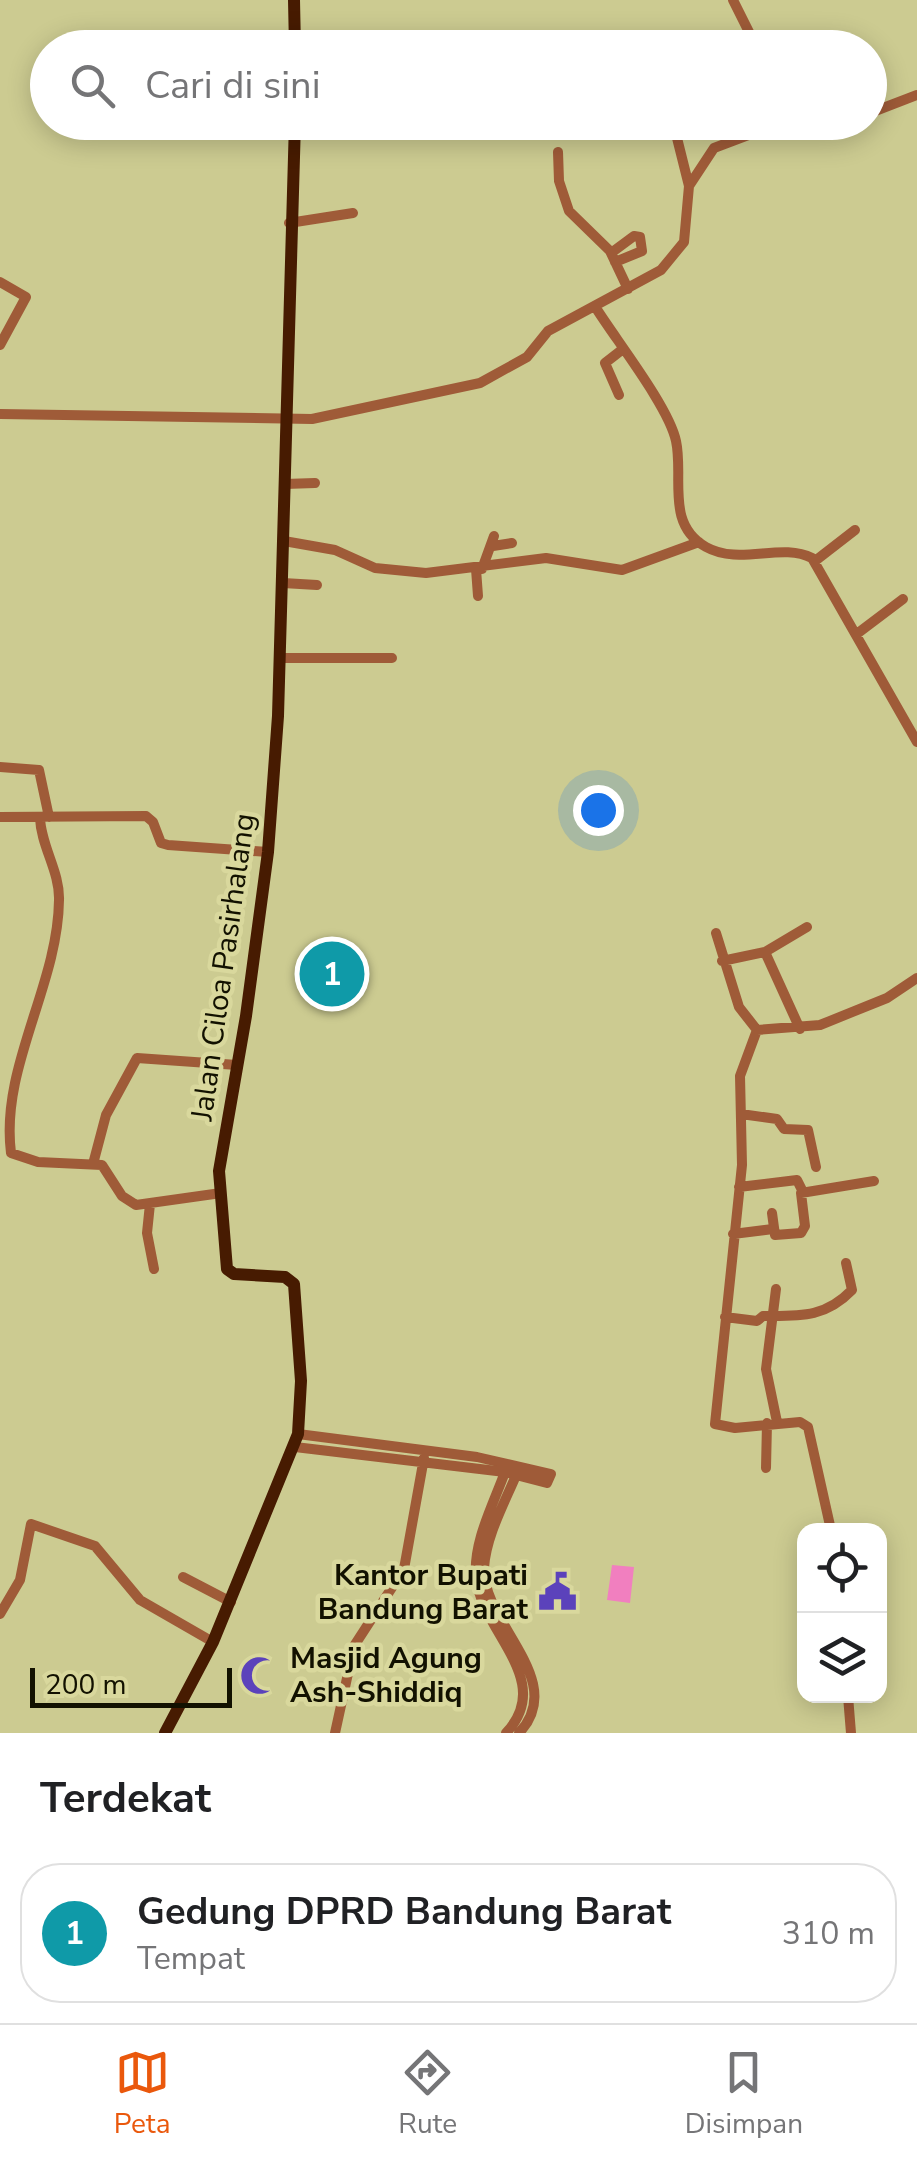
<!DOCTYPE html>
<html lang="id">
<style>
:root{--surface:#fff;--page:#f2f2f2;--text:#202124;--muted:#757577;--line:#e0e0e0;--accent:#ea580c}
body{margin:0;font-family:"Nunito Sans",sans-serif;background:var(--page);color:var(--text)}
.controls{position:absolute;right:30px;bottom:30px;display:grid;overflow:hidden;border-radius:20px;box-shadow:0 5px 25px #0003}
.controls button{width:90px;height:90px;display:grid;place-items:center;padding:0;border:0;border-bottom:2px solid var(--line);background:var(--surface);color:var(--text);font:50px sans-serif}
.scale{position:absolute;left:30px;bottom:25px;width:202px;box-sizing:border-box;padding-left:10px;border:5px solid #121100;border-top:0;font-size:28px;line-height:35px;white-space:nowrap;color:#121100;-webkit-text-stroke:8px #d9d89d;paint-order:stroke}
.you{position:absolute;left:598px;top:810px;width:35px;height:35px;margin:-25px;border:8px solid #fff;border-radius:50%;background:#1a73e8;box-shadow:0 0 0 15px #1a73e833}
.badge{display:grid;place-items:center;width:65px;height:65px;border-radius:50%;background:var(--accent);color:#fff;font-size:32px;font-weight:700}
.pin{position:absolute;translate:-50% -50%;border:5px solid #fff;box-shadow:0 2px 10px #0006}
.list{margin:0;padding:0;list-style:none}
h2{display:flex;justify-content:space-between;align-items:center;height:130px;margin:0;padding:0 40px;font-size:42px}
h2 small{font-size:32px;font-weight:400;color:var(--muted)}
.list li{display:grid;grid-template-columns:65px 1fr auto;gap:30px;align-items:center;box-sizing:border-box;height:140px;margin:0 20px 20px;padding:0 20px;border:2px solid var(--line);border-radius:40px}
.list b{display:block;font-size:38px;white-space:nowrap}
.list p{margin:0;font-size:32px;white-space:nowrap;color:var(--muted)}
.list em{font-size:32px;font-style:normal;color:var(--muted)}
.icon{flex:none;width:55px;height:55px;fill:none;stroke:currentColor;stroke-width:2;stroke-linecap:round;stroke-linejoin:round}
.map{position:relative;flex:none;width:917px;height:1733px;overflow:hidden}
.search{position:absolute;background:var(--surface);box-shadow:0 5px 25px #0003;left:30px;right:30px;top:30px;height:110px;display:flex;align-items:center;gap:25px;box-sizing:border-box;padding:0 35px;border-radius:55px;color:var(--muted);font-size:38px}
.sheet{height:290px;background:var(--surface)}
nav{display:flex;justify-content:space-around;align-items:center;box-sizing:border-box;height:140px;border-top:2px solid var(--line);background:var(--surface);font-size:28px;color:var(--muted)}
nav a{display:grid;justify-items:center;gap:5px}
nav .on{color:var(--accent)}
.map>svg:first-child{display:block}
.green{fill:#f17fbf}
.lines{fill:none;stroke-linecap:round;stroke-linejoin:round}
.minor{stroke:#9f5b38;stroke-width:10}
.major{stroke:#471b01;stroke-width:12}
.labels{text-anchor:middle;stroke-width:9;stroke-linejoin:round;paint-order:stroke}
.street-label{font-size:30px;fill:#121100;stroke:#d9d89d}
.poi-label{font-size:30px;font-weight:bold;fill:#121100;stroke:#d9d89d;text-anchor:end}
</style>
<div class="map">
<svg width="917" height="1733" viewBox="0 0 917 1733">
<rect width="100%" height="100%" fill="#cccb91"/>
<path class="green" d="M612,1565l22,2 -4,36 -23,-3z"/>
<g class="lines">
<path class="minor" d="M733,0l17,34 -5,14
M870,113l47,-18
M673,122l16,64
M558,152l1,29 10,30 41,40 18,38
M289,223l64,-10
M611,253l23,-17 6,1 2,14 -27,11
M0,282l26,15 -26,48
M596,308c20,32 73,99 80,133 8,36 -11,83 30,106 34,19 75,-5 106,11l105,184
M619,395l-14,-32 18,-14
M0,414l312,5 168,-36 47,-26 21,-26 113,-61 23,-28 5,-56 25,-38 69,-26
M285,484l30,-1
M284,541l51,9 40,18 51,5 120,-15 76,12 77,-28
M493,546l19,-3
M815,561l40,-31
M476,569l2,27
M482,569l12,-33
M283,583l34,2
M858,633l45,-34
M281,658h111
M0,767l39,3 10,47
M0,817l146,-1 7,6 8,21 7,2 100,7
M40,818c1,28 20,54 19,82 -1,86 -59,167 -48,253l27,9 64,3 20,31 14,9 85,-12
M716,933l23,74 18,23
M765,952l35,77
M722,961l43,-9 42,-25
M757,1030l-17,46 2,89 -27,259 20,4 65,-6 8,5 23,103
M757,1030l63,-5 67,-27 30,-20
M741,1114l36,5 7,10 24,1 8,37
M93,1164l13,-49 31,-57 100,7
M739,1187l58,-7 6,12
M150,1204l-3,29 7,36
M772,1213l3,22 26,-2 4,-7 -4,-33 73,-12
M733,1234l40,-5
M776,1289l-10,80 11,53
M725,1317l32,4 6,-5c37,0 62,2 89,-26l-6,-27
M298,1434l179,23 74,17 -4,9 -42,-11 3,-7
M295,1447l210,25c-12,33 -32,70 -29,105 5,55 80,103 30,156
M766,1468l1,-45
M517,1473c-12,29 -31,63 -33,95 -2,55 85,112 35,165
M183,1577l48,25
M0,1614l20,-34 11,-56 64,22 45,54 73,42
M848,1696l3,37
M335,1733l19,-87 50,-77 20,-111"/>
<path class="major" d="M294,0l1,48
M165,1733l48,-91 85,-208 3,-53 -7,-97 -9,-7 -51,-3 -7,-5 -8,-98 27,-155 22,-164 10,-136 17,-594"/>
</g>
<defs>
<symbol id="civic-bare" viewBox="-9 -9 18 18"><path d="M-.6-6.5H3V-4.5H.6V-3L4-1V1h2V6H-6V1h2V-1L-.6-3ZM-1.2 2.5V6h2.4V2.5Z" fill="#5b42bb" stroke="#d9d89d" stroke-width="2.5" paint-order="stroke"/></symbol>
<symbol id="mosque-bare" viewBox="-9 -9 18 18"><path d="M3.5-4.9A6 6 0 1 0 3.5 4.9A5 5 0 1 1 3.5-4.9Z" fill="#5b42bb" stroke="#d9d89d" stroke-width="2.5" paint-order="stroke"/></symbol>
</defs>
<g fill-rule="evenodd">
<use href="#civic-bare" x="530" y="1564" width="55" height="55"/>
<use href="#mosque-bare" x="232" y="1648" width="55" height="55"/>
</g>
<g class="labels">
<g class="street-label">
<text transform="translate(223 967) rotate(-82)" y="10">Jalan Ciloa Pasirhalang</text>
</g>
<g class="poi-label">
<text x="528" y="1585">Kantor Bupati<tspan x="528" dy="34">Bandung Barat</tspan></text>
<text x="290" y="1668" text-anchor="start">Masjid Agung<tspan x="290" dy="34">Ash-Shiddiq</tspan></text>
</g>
</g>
</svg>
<div class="controls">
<button><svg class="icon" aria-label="locate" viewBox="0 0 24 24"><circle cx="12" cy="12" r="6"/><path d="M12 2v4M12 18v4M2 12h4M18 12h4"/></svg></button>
<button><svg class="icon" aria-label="layers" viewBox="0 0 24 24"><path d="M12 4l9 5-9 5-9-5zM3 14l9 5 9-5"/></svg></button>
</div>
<div class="scale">200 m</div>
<div class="you"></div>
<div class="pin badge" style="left:332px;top:974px;background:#0f9aa8">1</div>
<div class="search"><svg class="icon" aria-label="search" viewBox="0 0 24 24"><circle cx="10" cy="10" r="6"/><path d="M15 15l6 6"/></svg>Cari di sini</div>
</div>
<section class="sheet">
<h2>Terdekat<small></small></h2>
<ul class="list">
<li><span class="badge" style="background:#0f9aa8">1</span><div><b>Gedung DPRD Bandung Barat</b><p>Tempat</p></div><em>310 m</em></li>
</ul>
</section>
<nav>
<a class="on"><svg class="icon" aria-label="map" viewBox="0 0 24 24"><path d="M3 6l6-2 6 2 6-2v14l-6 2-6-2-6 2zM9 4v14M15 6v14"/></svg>Peta</a>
<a><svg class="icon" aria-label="directions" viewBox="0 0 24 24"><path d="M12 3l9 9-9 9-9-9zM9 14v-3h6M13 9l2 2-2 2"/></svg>Rute</a>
<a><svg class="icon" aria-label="saved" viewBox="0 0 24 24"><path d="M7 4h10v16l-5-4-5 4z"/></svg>Disimpan</a>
</nav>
